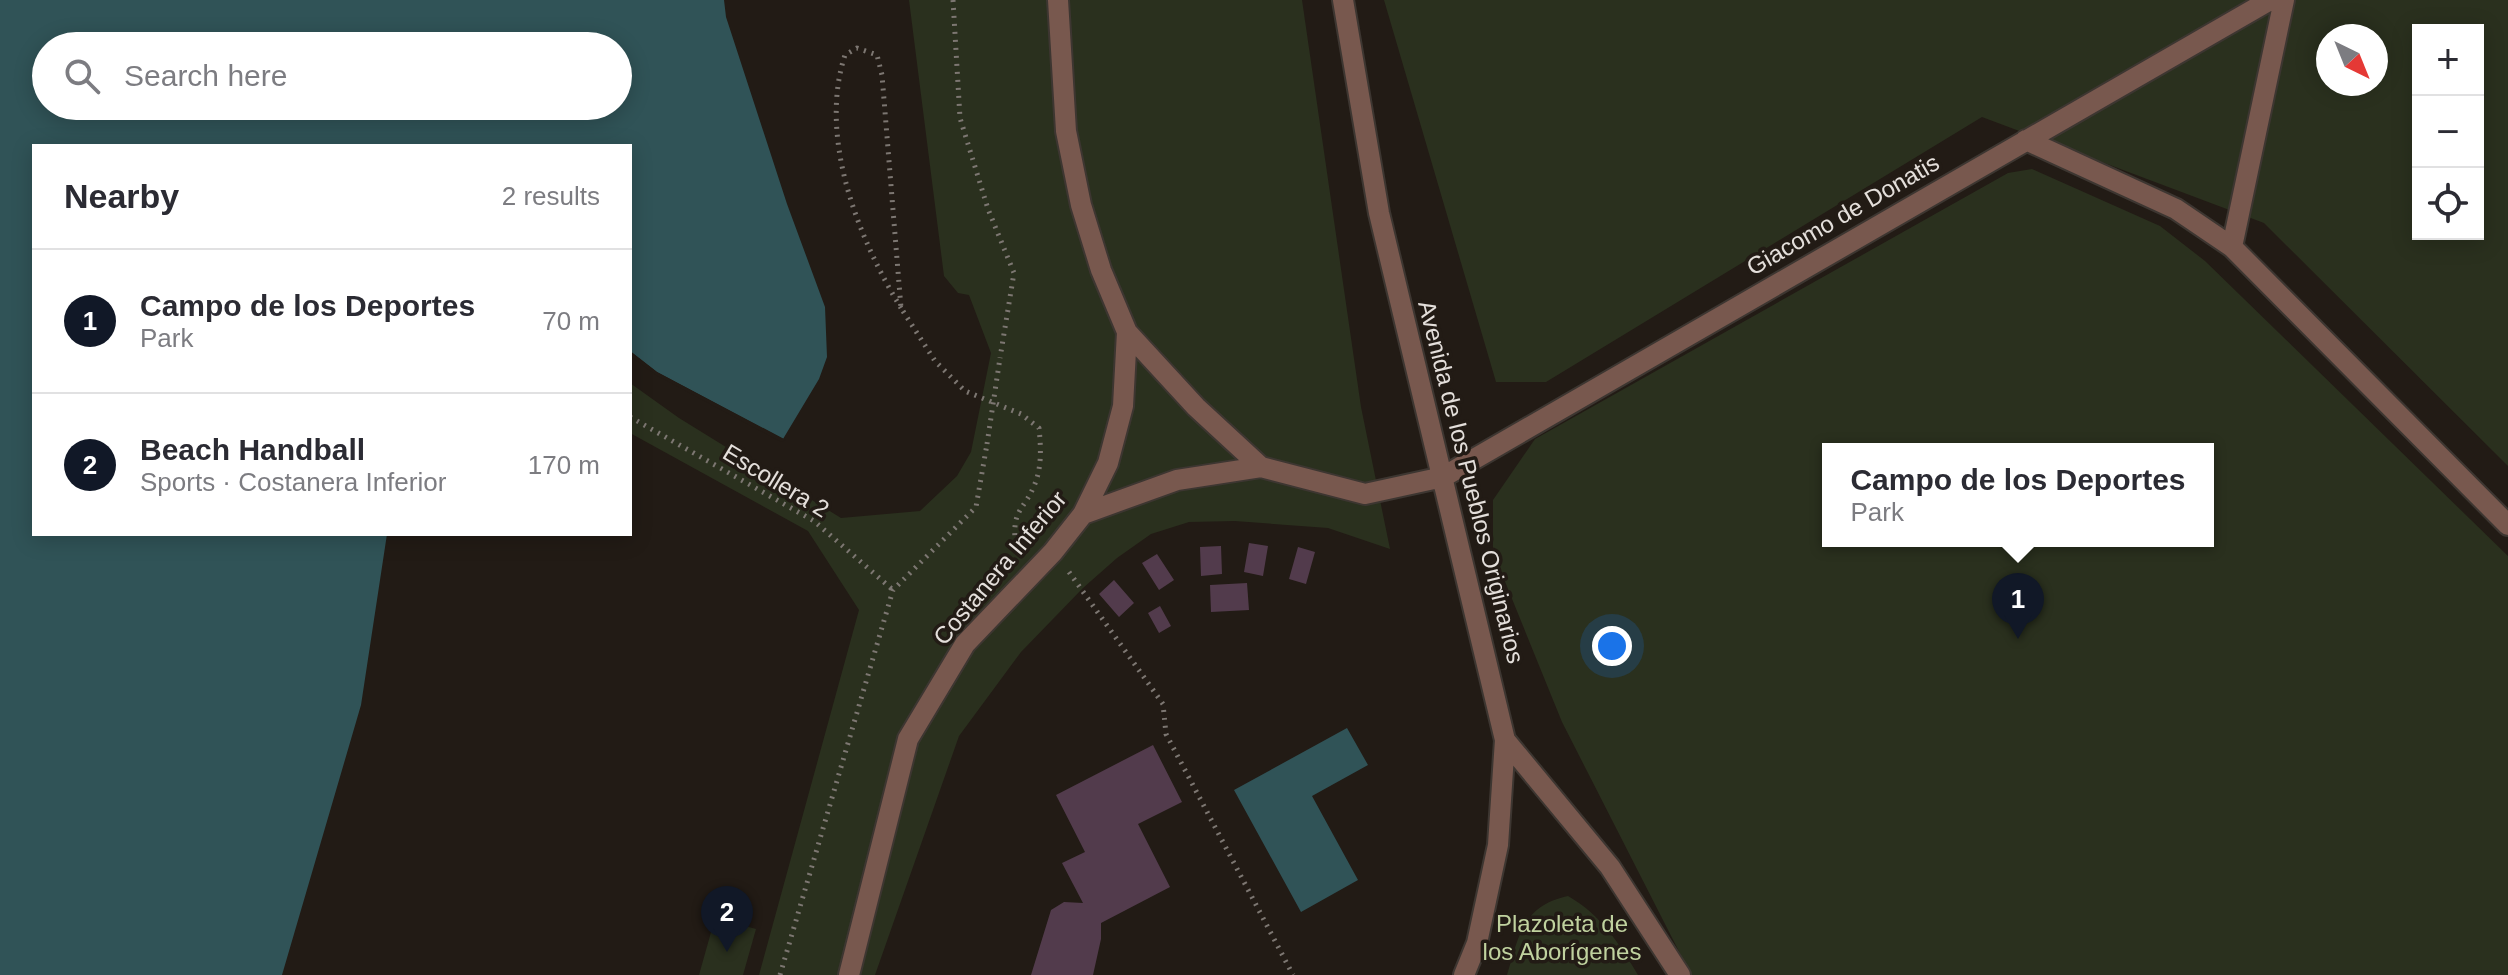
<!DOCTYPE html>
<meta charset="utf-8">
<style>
:root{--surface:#fff;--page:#f7f7f7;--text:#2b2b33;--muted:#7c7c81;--line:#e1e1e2;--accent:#111827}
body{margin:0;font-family:Arial,sans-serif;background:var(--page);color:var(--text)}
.controls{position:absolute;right:24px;top:24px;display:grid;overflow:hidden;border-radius:0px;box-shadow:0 4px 20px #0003}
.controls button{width:72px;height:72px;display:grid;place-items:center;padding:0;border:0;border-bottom:2px solid var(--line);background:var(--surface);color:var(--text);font:40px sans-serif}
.compass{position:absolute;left:2316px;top:24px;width:72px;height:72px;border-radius:50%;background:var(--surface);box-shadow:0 4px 20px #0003;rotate:137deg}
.you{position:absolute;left:1612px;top:646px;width:28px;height:28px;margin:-20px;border:6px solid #fff;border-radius:50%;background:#1a73e8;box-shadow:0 0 0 12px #1a73e833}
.badge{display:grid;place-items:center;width:52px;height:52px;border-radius:50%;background:var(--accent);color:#fff;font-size:26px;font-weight:700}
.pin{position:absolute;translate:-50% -66px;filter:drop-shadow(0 2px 4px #0008)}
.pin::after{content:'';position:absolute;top:42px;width:28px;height:24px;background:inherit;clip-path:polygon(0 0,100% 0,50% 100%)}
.popup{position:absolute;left:1822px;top:443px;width:392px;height:104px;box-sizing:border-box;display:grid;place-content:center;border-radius:0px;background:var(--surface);filter:drop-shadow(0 2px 6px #0005);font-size:26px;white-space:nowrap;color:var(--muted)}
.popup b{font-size:30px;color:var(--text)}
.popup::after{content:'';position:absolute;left:50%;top:100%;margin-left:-16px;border:16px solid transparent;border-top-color:var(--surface)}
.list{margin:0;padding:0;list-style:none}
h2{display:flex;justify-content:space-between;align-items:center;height:104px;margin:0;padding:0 32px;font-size:34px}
h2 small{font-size:26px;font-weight:400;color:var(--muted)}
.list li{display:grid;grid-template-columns:52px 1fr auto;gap:24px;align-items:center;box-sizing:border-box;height:144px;padding:0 32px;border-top:2px solid var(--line)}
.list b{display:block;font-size:30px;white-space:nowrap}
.list p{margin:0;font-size:26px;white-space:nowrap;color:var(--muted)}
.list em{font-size:26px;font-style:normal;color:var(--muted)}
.icon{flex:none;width:44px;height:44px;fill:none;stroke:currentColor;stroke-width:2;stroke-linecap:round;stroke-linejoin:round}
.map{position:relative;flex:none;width:2508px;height:975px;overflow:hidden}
.search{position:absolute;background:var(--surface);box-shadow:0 4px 20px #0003;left:32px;top:32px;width:600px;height:88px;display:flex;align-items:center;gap:20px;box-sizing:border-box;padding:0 28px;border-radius:44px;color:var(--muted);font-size:30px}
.panel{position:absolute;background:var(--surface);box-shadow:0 4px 20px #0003;left:32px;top:144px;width:600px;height:392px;border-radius:0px}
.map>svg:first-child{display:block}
.green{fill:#2a301e;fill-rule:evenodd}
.water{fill:#305357;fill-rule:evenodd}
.pier{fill:#221b15}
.building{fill:#523b4c}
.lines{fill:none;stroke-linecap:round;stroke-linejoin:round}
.minor-casing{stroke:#3d3631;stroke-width:24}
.path{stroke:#7d7772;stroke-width:5;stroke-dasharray:2 6;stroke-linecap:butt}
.minor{stroke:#78584e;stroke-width:20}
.path-bridge{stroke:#7d7772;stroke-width:5;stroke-dasharray:2 6;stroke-linecap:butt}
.labels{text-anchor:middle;stroke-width:7;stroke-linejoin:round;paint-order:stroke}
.street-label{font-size:24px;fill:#e4dfdb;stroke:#221b15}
.park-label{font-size:24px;fill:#c0d29f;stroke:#221b15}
</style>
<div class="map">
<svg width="2508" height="975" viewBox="0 0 2508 975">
<rect width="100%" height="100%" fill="#221b15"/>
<path class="green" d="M909,0h393l59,407 29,142 -62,-21 -93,-7 -46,1 -38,12 -34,24 -34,30 -62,64 -62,84 -84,239h-116l100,-365 -51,-79 -178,-98v-50l49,35 162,100 79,-7 37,-35 14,-24 20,-99 -22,-58 -11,-2 -14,-17z
M1384,0h1124v466l-244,-243 -282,-106 -436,265h-50zM2418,30h60v204h-60zM2328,36h48v48h-48z
M2032,169l128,57 45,35 303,295v419h-817l-129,-253 -69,-170v-52l42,-61 473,-266zM1828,449h380v92h-380z
M1568,896c33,19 51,47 70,79h-131c12,-39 15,-69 61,-79z
M715,918l41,11 -13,46h-44z"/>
<path class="water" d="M0,0h724l2,17 61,187 38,103 2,50 -8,22 -36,60 -126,-67 -27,-21v-205h-596v388h353l-26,171 -79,270h-282zM46,46h572v60h-572z
M1347,728l21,37 -56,31 46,84 -57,32 -67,-122z"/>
<path class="pier" d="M630,351l27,21 129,68 -5,2 -125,-67 -26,-19z"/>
<path class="building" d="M1249,543l19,3 -5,30 -19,-4z
M1221,546l1,28 -21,2 -1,-29z
M1298,547l17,5 -9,32 -17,-5z
M1157,554l17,26 -15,10 -17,-27z
M1114,580l20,23 -15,14 -20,-23z
M1247,583l2,27 -38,2 -1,-27z
M1160,606l11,20 -12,7 -11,-20z
M1153,745l29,57 -44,22 32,63 -69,36v16l-8,36h-62l20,-65 13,-8 19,1 -21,-40 23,-11 -29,-57z"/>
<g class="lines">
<defs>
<path id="minor" d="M1343,0l36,213 126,527 -7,105 -21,98 -13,32
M2026,140l150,69 56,38 276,278
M2232,247l52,-247
M1127,332l69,75 65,60 104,27 78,-17 827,-477
M1083,514l94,-34 84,-13
M1505,740l105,127 70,108
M849,975l59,-236 57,-95 88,-92 30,-38 25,-51 15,-57 4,-74 -26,-62 -20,-65 -15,-74 -8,-131"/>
</defs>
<use href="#minor" class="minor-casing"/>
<path class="path" d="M953,0l7,118 28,91 26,64 -14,85
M901,308c-43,-70 -83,-171 -56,-253l12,-7 20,7 5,20 19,233 34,53 30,30 56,23 18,14c2,20 3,40 -5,58 -10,24 -21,23 -19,53l11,4
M630,417l184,104 79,69
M1069,572l94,132 3,30 127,241
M780,975l113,-385 83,-83 11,-63"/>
<use href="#minor" class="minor"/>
<path class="path-bridge" d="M987,444l13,-86"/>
</g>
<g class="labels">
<g class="street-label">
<text transform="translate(1843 215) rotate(-30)" y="8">Giacomo de Donatis</text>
<text transform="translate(776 481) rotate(31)" y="8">Escollera 2</text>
<text transform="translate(1471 482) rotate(76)" y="8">Avenida de los Pueblos Originarios</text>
<text transform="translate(1000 568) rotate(-50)" y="8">Costanera Inferior</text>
</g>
<g class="park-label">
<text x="1562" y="932">Plazoleta de<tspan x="1562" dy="28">los Aborígenes</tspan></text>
</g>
</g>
</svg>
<div class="controls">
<button>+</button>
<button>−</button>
<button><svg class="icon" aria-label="locate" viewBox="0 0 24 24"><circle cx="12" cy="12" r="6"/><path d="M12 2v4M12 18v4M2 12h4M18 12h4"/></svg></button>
</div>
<svg class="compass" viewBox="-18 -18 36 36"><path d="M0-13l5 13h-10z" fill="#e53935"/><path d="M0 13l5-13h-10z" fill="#7c7c81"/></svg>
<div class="you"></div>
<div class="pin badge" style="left:2018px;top:639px">1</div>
<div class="popup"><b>Campo de los Deportes</b>Park</div>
<div class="pin badge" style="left:727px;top:952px">2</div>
<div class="search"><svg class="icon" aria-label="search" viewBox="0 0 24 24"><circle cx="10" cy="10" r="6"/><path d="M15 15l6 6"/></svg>Search here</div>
<section class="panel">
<h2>Nearby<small>2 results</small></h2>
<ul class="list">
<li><span class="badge">1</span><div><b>Campo de los Deportes</b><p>Park</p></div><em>70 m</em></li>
<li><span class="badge">2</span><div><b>Beach Handball</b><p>Sports · Costanera Inferior</p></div><em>170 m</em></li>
</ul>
</section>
</div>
